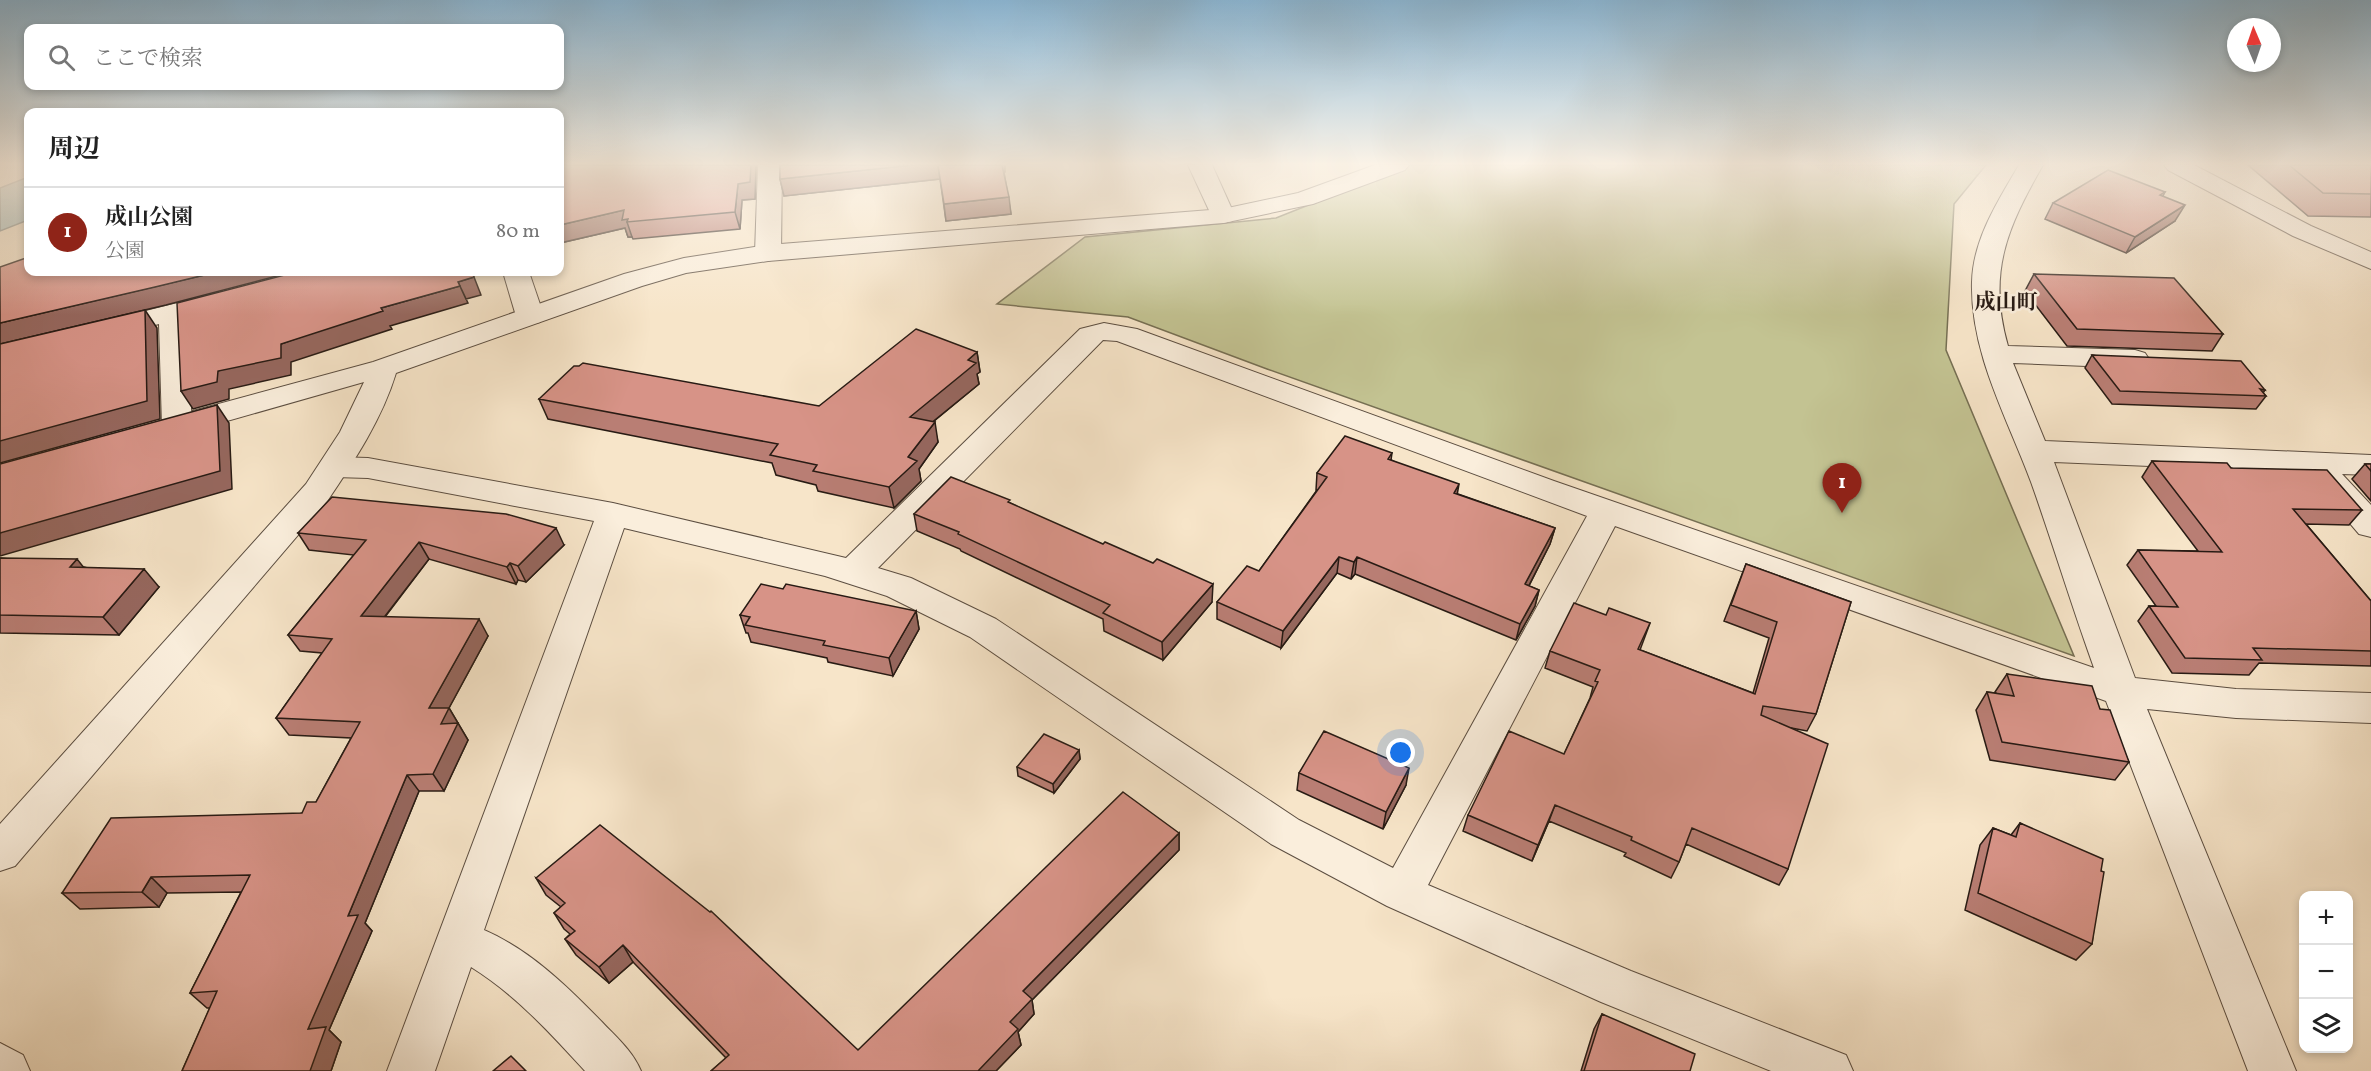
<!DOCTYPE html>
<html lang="ja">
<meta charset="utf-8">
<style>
:root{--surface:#fff;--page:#f2f2f2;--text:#222;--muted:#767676;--line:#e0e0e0;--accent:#8f2418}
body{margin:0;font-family:Vollkorn,"Noto Serif JP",serif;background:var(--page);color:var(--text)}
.controls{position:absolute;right:18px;bottom:18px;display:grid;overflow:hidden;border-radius:12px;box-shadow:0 3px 9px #0003}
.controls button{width:54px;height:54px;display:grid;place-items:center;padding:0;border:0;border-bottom:2px solid var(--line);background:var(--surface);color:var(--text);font:30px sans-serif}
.compass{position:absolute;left:2227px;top:18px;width:54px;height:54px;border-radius:50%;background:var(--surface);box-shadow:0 3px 9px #0003;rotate:358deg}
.you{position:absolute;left:1401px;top:753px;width:21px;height:21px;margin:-15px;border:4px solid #fff;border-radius:50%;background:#1a73e8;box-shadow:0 0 0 9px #1a73e833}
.badge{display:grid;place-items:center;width:39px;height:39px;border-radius:50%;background:var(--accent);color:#fff;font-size:20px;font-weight:700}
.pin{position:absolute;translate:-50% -50px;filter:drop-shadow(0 2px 3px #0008)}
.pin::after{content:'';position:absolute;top:32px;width:21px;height:18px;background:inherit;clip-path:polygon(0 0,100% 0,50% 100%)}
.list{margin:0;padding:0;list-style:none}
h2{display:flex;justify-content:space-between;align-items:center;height:78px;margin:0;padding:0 24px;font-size:26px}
h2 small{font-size:20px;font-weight:400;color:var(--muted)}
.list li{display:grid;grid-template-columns:39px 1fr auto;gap:18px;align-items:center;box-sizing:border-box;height:90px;padding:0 24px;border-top:2px solid var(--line)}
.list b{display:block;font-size:22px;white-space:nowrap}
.list p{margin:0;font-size:20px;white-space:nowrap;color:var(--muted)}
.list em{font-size:20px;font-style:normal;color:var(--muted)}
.icon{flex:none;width:33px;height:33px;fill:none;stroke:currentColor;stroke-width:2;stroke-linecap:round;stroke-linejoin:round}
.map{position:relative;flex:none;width:2371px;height:1071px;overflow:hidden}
.search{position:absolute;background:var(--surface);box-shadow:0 3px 9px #0003;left:24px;top:24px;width:540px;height:66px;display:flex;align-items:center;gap:15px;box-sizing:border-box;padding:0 21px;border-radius:12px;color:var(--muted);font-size:22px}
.panel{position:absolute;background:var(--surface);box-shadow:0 3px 9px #0003;left:24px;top:108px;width:540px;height:168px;border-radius:12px}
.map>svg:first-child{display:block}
.green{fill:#c3c392;stroke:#766f53;stroke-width:1.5}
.water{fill:#9fbdbe;stroke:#6f7c7a;stroke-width:1.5}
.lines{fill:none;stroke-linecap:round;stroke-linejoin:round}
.minor-casing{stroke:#5c4e41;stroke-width:2}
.tertiary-casing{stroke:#5c4e41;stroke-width:2}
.minor{fill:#faeedc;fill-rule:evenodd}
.tertiary{fill:#faeedc;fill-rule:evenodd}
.wall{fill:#b97e74;stroke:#281b14;stroke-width:1.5}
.shaded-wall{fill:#96675e;stroke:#281b14;stroke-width:1.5}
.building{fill:#d79387;stroke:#281b14;stroke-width:1.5}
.labels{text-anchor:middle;stroke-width:5;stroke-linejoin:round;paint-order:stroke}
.quarter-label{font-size:21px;font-weight:bold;fill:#281b14;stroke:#faeedc}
</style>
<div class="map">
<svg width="2371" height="1071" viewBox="0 0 2371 1071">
<rect width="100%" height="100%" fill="#f7e5c9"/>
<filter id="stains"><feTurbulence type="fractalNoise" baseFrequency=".00333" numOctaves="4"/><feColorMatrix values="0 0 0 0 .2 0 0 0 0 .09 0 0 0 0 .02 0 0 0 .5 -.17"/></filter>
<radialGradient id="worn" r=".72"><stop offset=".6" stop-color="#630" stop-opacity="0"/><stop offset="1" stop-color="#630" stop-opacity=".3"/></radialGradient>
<path class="green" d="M1409,165h577l-32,39 -8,146 128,306 -807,-287 -139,-52 -131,-13 88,-67 191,-19z"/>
<path class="water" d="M28,177v43l-28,11v-43z"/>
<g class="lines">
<defs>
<path id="minor" d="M758,165h24l-1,88 -4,5 -9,3 -9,-3 -4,-5z
M1188,165h24l23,51 -3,5 -9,2 -9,-2z
M2019,165h24c-36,63 -56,108 -35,181l127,4 10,3 4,6 -4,6 -10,3 -122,-5 32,78 326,14v20l-29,-1 29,31v32l-12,-3 -41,-48 -5,-7 4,-6 -263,-11 81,216 101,11 135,4v30l-135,-5 -89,-9 149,362h-48l-142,-370 -491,-175 -187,359 203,86 215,84 7,16h-82l-170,-69 -214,-96 -116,-62 -301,-207 -83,-41 -62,-20 -201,-48 -140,402c46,20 82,55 117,91 15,16 31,29 40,50h-56c-35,-38 -69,-76 -114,-104l-36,104h-48l207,-550 -226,-43 -33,-1 -11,-3 -5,-7 5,-7 11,-3 33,1 245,45 233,55 234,-229 24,-6 33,6 417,152 540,187c-22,-61 -41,-124 -63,-186 -24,-65 -61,-129 -59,-200 1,-43 26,-81 47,-117zM1103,340l14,1 470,175 -194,352 -94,-48 -303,-201 -85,-41 -33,-10z
M2164,165h30l117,61 60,26v17l-78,-33 -125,-66z
M503,272h26l15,44 -4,6 -10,2 -10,-2 -4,-6z
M221,292l9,2 4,6 -4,6 -44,11 6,109 -4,7 -11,3 -11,-3 -4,-7 -3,-102 -51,13 -10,-2 -4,-6 4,-6z
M0,1043l23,12 7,16h-30z"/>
<path id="tertiary" d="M1375,165h34l-4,5 -92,34 -90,19 -455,38 -82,12 -44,13 -246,87c-14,46 -41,87 -68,127l-313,366 -15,5v-47l306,-340 34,-52 24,-50 -186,53 -11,-3 -4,-7 4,-7 206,-56 251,-88 60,-16 84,-13 455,-36 75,-16z"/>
</defs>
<use href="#minor" class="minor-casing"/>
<use href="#tertiary" class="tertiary-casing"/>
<use href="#minor" class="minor"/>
<use href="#tertiary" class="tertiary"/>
</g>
<path class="wall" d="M560,165h196l-1,34 -13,1 -2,29 -107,10 -1,-2h-4l-3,-9 -65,15z
M780,165h225v7h-1l7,42 -65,7 -6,-42 -156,17 -4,-17z
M2248,165h123v52l-63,-1z
M2165,192l-2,4 12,25 -49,32 -81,-34 8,-16z
M2034,274l189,60 -11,17 -145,-5 -42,-55z
M977,352l3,20 -3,2 2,10 -46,38 5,20 -19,27 2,12 -27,27 -76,-17 -2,-6 -40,-10 -4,-12 -224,-44 -9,-20 280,7z
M2092,355l173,35 -2,3 3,3 -10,13 -144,-5 -27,-36z
M1392,453l-1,7 67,34 97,34 -5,16 -21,42 10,4 -4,16 -19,34 -161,-66 -4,5 -14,-6 -56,75 -64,-29v-17l42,-31 58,-81h-1l1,-17z
M2152,461l79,7 131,42 -13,15 -43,-1 65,77v65l-112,-3 -10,12 -77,-2 -34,-52 11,-15h7l-29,-41 11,-15 60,1 -56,-74z
M2365,464h6v37l-19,-22z
M1010,503l202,99 -49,58 -59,-29 -1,-12 -142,-68 -1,-2 -43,-18 -3,-17z
M298,533l266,12 -38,37 -8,-2 -2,4 -87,-25 -44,58 103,19 -39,72 19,32 -24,51h-25l-54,132 7,8 -43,99 12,12 -10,29h-149l28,-63h-3l-17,-15 51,-101 -74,1 -8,14 -79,2 -18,-16 240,-80 14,-11 35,-64 -62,-3 -13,-17 46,-65 -22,-2 -12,-16 66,-80 -45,-5z
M0,558l84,9 75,20 -40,48 -119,-2z
M1746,564l105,38 -35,112 -9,17 -16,-3 -3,141 -9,16 -93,-41 -7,18 -8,16 -47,-22 2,-3 -77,-32 -17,40 -69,-30 5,-16 96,-61 26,-56 3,-11 -48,-19 5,-17 56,-36 44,8 -10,27 113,43 16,-55 -45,-17z
M916,611l3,18 -26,47 -65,-14 -1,-4 -76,-16 -3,-9h-2l-6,-18z
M2007,674l93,35 29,53 -14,18 -125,-20 -14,-50 11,-18 9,1 -1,-1z
M1079,750l1,9 -26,34 -36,-17 -1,-9z
M1299,773l107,12 -23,44 -86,-39z
M2020,823l81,48 -9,73 -16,16 -111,-50 15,-65 13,-17 18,7z
M1179,833v17l-147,150 2,14 -16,18 3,13 -25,26h-285l15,-13 -93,-96 -24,21 -33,-28 -11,-16 5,-5 -6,-5 -10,-16 7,-6 -15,-12 -10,-17 322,172z
M1602,1014l88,57h-109l13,-42z"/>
<path class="shaded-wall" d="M751,165h5l-1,34 -13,1 -2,29 -5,-17 3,-28z
M913,165h25l2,14 -156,17 -4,-17z
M1009,197l2,17 -65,7 -2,-17z
M2185,205l-10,16 -49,32 9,-16z
M624,210l4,9 -1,3 5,15h-4l-3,-9 -65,15v-18z
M217,272h75l-126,33 -166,39v-21z
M474,277l7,18 -15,4 -8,-17z
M460,286l8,17 -78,23 2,3 -101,33v13l-62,14v10l-36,10 -12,-18 37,-20 63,-27 100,-36z
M145,310l12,18 3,91 -160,44v-22z
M977,352l3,20 -3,2 2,10 -65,53 -4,-20 58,-57z
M217,405l12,18 3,66 -232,67v-23z
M935,422l3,20 -19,27 2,12 -27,27 -5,-21 19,-30z
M1459,484l-3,17 -2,-8z
M556,528l8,17 -38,37 -8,-16z
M1555,528l-5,16 -29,57 4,-17z
M419,542l10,17 -57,74 -11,-17z
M1339,557l-2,16 -56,75 2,-17z
M1357,557l-2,17 -4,5 3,-17z
M77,559l15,19 -22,-11z
M510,563l8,17 -2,4 -9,-17z
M144,569l15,18 -40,48 -16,-18z
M1213,584l-1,18 -49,58 -1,-18z
M1539,590l-4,16 -19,34 4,-16z
M916,611l3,18 -26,47 -4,-18z
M479,619l9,17 -39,72 19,32 -24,51 -11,-17 8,-50 -12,-16z
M1079,750l1,9 -26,34 -1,-9z
M1409,768l-3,17 -23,44 3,-17z
M407,775l12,16 -54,132 7,8 -43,99 12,12 -10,29h-21l-2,-42 40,-113z
M1555,805l-6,16 -17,40 6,-16z
M1179,833v17l-147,150 2,14 -16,18 3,13 -25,26h-18l45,-80z
M151,877l16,16 -8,14 -17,-15z
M623,945l10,17 -24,21 -10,-16z"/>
<path class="building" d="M560,165h191l-1,17 -12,2 -3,28 -108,10 1,-3 -6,1 2,-10 -64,15z
M780,165h133l-133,14z
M938,165h64l7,32 -65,7z
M2289,165h82v29l-48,-1z
M2108,170l57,22 -5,3 25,10 -50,32 -82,-34z
M28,253v19h189l-62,15 -155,36v-56l26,-9 -1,-4z
M296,272h175l3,5 -16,5 2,4 -79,22 2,3 -102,33v14l-63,13 -1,11 -36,9 -4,-88z
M2034,274l140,4 49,56 -146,-5z
M145,310l2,91 -147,40v-97z
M916,329l61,23 -9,8 8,3 -66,54 25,5 -27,35 9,4 -28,26 -76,-16 4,-6 -47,-10 8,-11 -239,-45 35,-33h5l4,-3 236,43z
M2092,355l149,6 24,29 -5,-1 6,7 -146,-5z
M217,405l3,66 -220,62v-69z
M1345,436l47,17 -4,6 71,25 -5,9 101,35 -30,56 14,6 -19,34 -163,-67 -3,5 -15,-5 -56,74 -66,-29 30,-36 12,5 68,-94 -10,-4z
M2152,461l75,2 4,5 96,2 35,40 -69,-1 78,92v50l-118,-3 9,12 -77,-2 -36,-52 29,1 -40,-57 84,2z
M2365,464h6v7z
M951,477l59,23 -2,2 95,42 2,-2 48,21 4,-4 56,25 -51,58 -59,-29 7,-8 -152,-71 1,-2 -45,-18z
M332,497l174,17 50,14 -38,38 -8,-3 -3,4 -88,-25 -58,74 118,3 -50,89h20l-8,16 17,-1 -25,51 -26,1 -59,141 10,-1 -50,114 18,-2 -16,44h-128l35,-80 -27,2 60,-118 -99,2 -9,15 -80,1 49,-75 191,-5 5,-11h9l44,-80 -84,-4 56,-79 -44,-4 78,-95 -68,-7z
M0,558l77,1 -7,8 74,2 -41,48 -103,-2z
M1746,564l105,38 -35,112 -53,-8 -2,9 67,29 -40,125 -96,-41 -13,34 -48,-22 1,-3 -77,-32 -17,40 -70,-30 41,-84 55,23 34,-72 -3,-1 5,-11 -50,-19 24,-48 32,12 3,-7 41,15 -12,26 117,45 22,-72 -46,-17z
M761,584l22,5 3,-5 130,27 -27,47 -66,-13 2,-4 -80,-16 5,-8 -10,-2z
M2007,674l85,12 8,23 10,1 19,52 -127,-20 -15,-50 27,4z
M1324,731l85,37 -23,44 -87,-39z
M1044,734l35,16 -26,34 -36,-17z
M1123,792l56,41 -156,158 9,8 -22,23 8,7 -40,42h-267l18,-16 -106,-110 -24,22 -34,-28 10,-8 -21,-18 11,-10 -29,-25 64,-53 110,87 1,-1 147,139z
M2020,823l83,36 -2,12 3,1 -12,72 -114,-51 15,-65 23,9z
M1602,1014l93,40 -5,17h-106z
M511,1056l15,15h-33z"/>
<linearGradient id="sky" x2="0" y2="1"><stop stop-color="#8bb8d7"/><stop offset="0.52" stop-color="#fbf3e7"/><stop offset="1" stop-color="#fbf3e7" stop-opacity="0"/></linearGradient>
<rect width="2371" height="315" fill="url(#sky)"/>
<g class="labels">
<g class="quarter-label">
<text x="2006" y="309">成山町</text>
</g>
</g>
<rect width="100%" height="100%" filter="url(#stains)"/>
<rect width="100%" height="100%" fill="url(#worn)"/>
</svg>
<div class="controls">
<button>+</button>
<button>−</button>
<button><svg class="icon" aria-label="layers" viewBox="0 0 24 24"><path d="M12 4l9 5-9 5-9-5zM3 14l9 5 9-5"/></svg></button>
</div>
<svg class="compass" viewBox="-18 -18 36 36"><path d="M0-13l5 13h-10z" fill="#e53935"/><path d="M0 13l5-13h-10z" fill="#767676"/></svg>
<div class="you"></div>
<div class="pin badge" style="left:1842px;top:513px">1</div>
<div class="search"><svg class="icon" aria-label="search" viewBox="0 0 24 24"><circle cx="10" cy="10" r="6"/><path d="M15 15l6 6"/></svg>ここで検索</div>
<section class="panel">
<h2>周辺<small></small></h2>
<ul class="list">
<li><span class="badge">1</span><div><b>成山公園</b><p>公園</p></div><em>80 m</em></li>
</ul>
</section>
</div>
